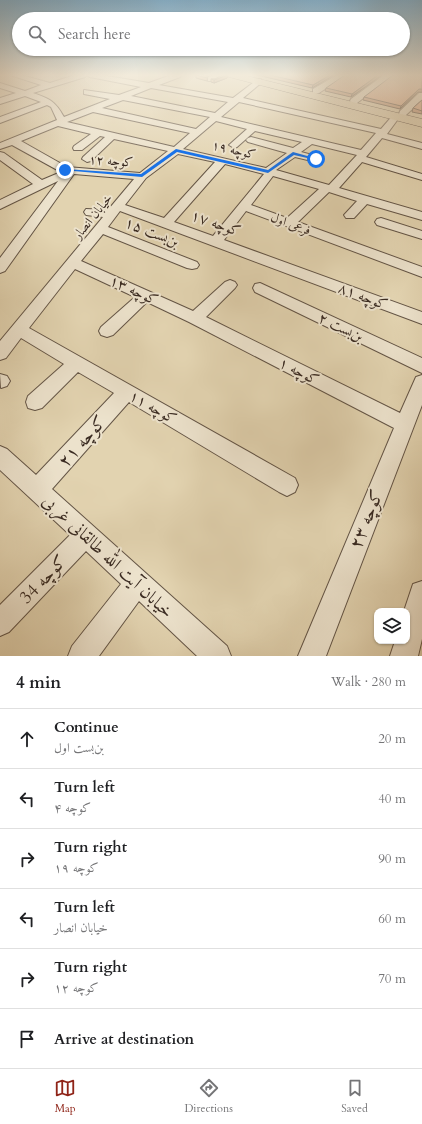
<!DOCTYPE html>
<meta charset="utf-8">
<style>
:root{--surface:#fff;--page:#f2f2f2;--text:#202124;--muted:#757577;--line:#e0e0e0;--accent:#8f2418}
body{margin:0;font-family:Cardo,Amiri,serif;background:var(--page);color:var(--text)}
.controls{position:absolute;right:12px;bottom:12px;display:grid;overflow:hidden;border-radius:8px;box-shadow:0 1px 3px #0004}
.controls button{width:36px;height:36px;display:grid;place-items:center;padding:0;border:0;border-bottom:1px solid var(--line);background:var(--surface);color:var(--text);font:20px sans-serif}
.stop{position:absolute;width:12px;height:12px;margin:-9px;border:3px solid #1a73e8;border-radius:50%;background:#fff}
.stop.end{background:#1a73e8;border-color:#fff;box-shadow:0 1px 4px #0008}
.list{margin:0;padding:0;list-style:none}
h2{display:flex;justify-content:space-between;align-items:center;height:52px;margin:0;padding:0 16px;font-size:17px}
h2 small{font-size:13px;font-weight:400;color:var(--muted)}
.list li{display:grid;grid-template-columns:26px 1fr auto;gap:12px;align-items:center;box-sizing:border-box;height:60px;padding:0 16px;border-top:1px solid var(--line)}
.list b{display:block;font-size:15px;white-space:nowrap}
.list p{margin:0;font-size:13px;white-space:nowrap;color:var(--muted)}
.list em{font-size:13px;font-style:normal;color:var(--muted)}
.icon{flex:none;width:22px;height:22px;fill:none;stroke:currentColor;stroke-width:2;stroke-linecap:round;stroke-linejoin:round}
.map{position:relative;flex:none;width:422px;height:656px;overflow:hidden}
.search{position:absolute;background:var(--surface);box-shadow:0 1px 3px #0004;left:12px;right:12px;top:12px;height:44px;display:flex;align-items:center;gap:10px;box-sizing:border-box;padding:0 14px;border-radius:22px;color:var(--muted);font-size:15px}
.sheet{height:412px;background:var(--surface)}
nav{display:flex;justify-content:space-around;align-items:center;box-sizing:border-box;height:56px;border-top:1px solid var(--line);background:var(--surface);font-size:11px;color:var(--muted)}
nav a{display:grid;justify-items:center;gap:2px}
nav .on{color:var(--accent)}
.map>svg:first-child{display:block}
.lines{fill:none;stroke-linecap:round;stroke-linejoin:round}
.minor-casing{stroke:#645546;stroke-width:2}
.major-casing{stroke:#3a2b22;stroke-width:1}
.minor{fill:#ece2cc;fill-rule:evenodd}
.major{fill:#e2d3b0;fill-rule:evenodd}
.wall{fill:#c28b6d;stroke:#3a2b22}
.shaded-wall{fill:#9e7159;stroke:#3a2b22}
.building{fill:#e1a27f;stroke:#3a2b22}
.route{fill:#1a73e8}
.labels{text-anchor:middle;stroke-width:4;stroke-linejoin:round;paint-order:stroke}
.far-street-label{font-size:13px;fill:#3a2b22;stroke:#ece2cc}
.street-label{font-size:15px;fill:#3a2b22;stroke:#ece2cc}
.near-street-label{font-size:18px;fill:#3a2b22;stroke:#ece2cc}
</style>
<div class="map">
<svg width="422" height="656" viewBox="0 0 422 656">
<rect width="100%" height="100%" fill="#e2d3b0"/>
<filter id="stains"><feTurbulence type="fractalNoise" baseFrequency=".005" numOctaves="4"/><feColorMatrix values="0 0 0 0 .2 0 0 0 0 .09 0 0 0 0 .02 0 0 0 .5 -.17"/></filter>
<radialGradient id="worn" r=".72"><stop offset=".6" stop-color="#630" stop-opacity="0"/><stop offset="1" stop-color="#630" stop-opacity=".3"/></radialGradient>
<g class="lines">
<defs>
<path id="minor" d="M10,75h11l29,8 25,-8h11l-1,2 -52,16c17,6 22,8 31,24l46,-18 -26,-5v-4l35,5 22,-8 -51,-10 -4,-2h15l48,8 22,-8h10l-1,2 -21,8 74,13 25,-19h3v4l-18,15 138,31 13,-15h5l1,-3 19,-18h3v7l-16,15h-5l-14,19 35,9v6l-40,-11 -16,19 56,17v6l-60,-18 -23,26 83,24v8l-55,-16 -13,14h-8l-2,-3 13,-14 -28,-9 -31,30 124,45v10l-176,-66 -22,29 198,72v12l-302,-113 -12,16 89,35 2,3 -2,3 -5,1 -5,-1 -84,-34 -22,27 112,50 32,-29 5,-2 5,2 2,3 -2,3 -29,29 194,96 16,-36 6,-2v30l-96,251h-28l96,-228 -205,-106 -42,-20 -34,33 -6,2 -6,-2 -2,-4 2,-4 34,-30 -60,-28 -46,59 266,150 3,7 -3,7 -8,4 -8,-4 -150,-90 -77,87 175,157 4,10h-34l-58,-55 -40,55h-31l4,-10 49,-62 -35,-33 -77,81 -9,4v-31l70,-70 -70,-65v-24l7,3 29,26 78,-82 -36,-21 -36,36 -7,2 -7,-2 -2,-6 2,-6 36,-32 -43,-26 -15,20 -6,2v-19l103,-124 -17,-2 -2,-3 2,-3 22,1 26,-31 -60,-5 -69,97 -5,2v-15l58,-77 -58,28v-9l33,-16 -33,-24v-8l4,1 38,27 19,-8 -49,-27 -12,4v-6l57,-23 -6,-13 -4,-2 -47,18v-6l41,-15 -16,-6 -25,8v-6l16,-5 -16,-5v-5l25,8 16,-6zM151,88l77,14 -13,11 -84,-17zM123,100l87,17 -14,12 -94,-21zM239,102l137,31 -15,17 -140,-33zM93,112l97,21 -16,14 -107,-25zM216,121l31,8 -18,16 5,3 3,-1 18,-16 47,11 -9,6 -42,-11 -3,1 -2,2 2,2 39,11 -21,15 -83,-19zM58,126l33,8 -17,12 -1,2 1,2h8l18,-14 5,1 -22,20 -1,2 5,3 4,-1 23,-22 54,12 -28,22 -73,-6 -46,-26zM312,144l45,11 -28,30 -53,-15 19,-13 21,5 4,-1 1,-2 -1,-2 -19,-5zM178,154l37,8 -51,56 -39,-13 21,-27zM225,164l39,10 -51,62 -39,-14zM273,176l46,13 -32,29 -36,-13z
M214,75h10l-10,6h-6v-4z
M296,75h10l-4,2z
M337,75h9l-27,18h-6v-4z
M384,75h9l-36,28h-6l-1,-2 1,-2z
M381,218l41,13v8l-45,-14 -2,-3 2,-3z
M260,283l162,75v15l-167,-81 -2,-4 2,-4z
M0,374l7,2 3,5 -3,5 -6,2z
M422,581v58l-4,17h-28l5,-15h12v-30h-3l9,-27z"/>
<path id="major" d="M227,75h16l179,44v8l-193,-50z"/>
</defs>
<use href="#minor" class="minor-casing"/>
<use href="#major" class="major-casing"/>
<use href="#minor" class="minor"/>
<use href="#major" class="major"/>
</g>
<path class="wall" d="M196,75l12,1 -1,5 -11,-3z
M228,75l-1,3 -13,5 -3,-1v-3h4z
M257,75h77l-22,13z
M382,75l-31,22 -26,-6 1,-3z
M418,92l-18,17 -37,-9 1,-3 58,-5z
M422,100v14l-10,-2 1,-4z"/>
<path class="shaded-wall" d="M228,75l-1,3 -13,5v-3z
M330,75h4l-22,13 1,-3z
M378,75h4l-31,22 1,-3z
M419,89h3v3h-4l-18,17 1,-3z"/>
<path class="building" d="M196,75h11v3z
M222,75h5l-13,5 -3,-1h4z
M270,75h60l-17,10z
M345,75h33l-26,19 -26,-6z
M393,75h29v14h-3l-18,17 -37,-9z
M422,100v11l-9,-3z"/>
<linearGradient id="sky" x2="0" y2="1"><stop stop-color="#87b5d2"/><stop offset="0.45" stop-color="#f2ebdb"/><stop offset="1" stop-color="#f2ebdb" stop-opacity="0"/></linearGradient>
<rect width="422" height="167" fill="url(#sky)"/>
<path class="route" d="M176,149l92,21 25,-18 25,7 -2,1 -22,-5 -26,18 -91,-21 -35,25 -80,-7 3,-1 76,5z"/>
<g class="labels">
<g class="far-street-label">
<text transform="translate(234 149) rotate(13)" y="5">کوچه ۱۹</text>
<text transform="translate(111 160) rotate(4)" y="5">کوچه ۱۲</text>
<text transform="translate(92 216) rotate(-51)" y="5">خیابان انصار</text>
<text transform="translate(291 223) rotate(20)" y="5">فرعی اول</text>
</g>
<g class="street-label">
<text transform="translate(216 223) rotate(20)" y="5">کوچه ۱۷</text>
<text transform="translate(152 232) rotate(22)" y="5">بن‌بست ۱۵</text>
<text transform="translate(134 290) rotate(25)" y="5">کوچه ۱۳</text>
<text transform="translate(363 296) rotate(21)" y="5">کوچه ۸۱</text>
<text transform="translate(341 327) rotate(26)" y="5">بن‌بست ۲</text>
<text transform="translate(299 371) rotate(27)" y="5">کوچه ۱</text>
<text transform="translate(153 407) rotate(30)" y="5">کوچه ۱۱</text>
</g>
<g class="near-street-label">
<text transform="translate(82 441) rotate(-48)" y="6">کوچه ۲۱</text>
<text transform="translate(366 519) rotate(-68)" y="6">کوچه ۲۳</text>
<text transform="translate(108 556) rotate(43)" y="6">خیابان آیت الله طالقانی غربی</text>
<text transform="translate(43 579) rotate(-46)" y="6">کوچه 34</text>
</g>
</g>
<rect width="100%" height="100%" filter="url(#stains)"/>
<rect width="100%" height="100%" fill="url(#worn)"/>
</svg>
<div class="controls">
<button><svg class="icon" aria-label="layers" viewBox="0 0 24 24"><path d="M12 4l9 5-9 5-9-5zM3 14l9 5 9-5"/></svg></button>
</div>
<div class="stop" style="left:316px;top:159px"></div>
<div class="stop end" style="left:65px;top:170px"></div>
<div class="search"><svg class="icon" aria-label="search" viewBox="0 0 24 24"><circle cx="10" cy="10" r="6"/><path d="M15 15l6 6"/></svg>Search here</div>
</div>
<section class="sheet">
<h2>4 min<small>Walk · 280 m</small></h2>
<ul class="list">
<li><svg class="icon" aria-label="ahead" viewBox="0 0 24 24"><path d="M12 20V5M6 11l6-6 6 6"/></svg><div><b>Continue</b><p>بن‌بست اول</p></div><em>20 m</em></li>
<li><svg class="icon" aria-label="left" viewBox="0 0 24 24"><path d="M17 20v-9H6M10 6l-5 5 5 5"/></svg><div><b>Turn left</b><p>کوچه ۴</p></div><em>40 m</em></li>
<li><svg class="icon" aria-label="right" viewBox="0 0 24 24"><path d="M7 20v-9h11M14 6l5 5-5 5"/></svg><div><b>Turn right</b><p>کوچه ۱۹</p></div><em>90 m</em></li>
<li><svg class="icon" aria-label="left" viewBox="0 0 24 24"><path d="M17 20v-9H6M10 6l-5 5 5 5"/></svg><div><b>Turn left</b><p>خیابان انصار</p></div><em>60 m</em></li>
<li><svg class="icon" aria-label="right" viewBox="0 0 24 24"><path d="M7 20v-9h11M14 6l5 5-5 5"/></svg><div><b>Turn right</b><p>کوچه ۱۲</p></div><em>70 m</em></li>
<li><svg class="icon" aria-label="arrive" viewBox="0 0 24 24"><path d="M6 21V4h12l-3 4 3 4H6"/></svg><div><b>Arrive at destination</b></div></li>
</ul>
</section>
<nav>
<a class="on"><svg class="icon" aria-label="map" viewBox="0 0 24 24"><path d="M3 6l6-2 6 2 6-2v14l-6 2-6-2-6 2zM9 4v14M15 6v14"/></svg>Map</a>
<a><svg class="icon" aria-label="directions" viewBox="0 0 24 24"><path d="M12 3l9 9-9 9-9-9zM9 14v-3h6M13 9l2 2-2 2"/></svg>Directions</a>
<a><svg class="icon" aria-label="saved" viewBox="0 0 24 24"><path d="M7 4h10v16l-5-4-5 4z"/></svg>Saved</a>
</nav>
